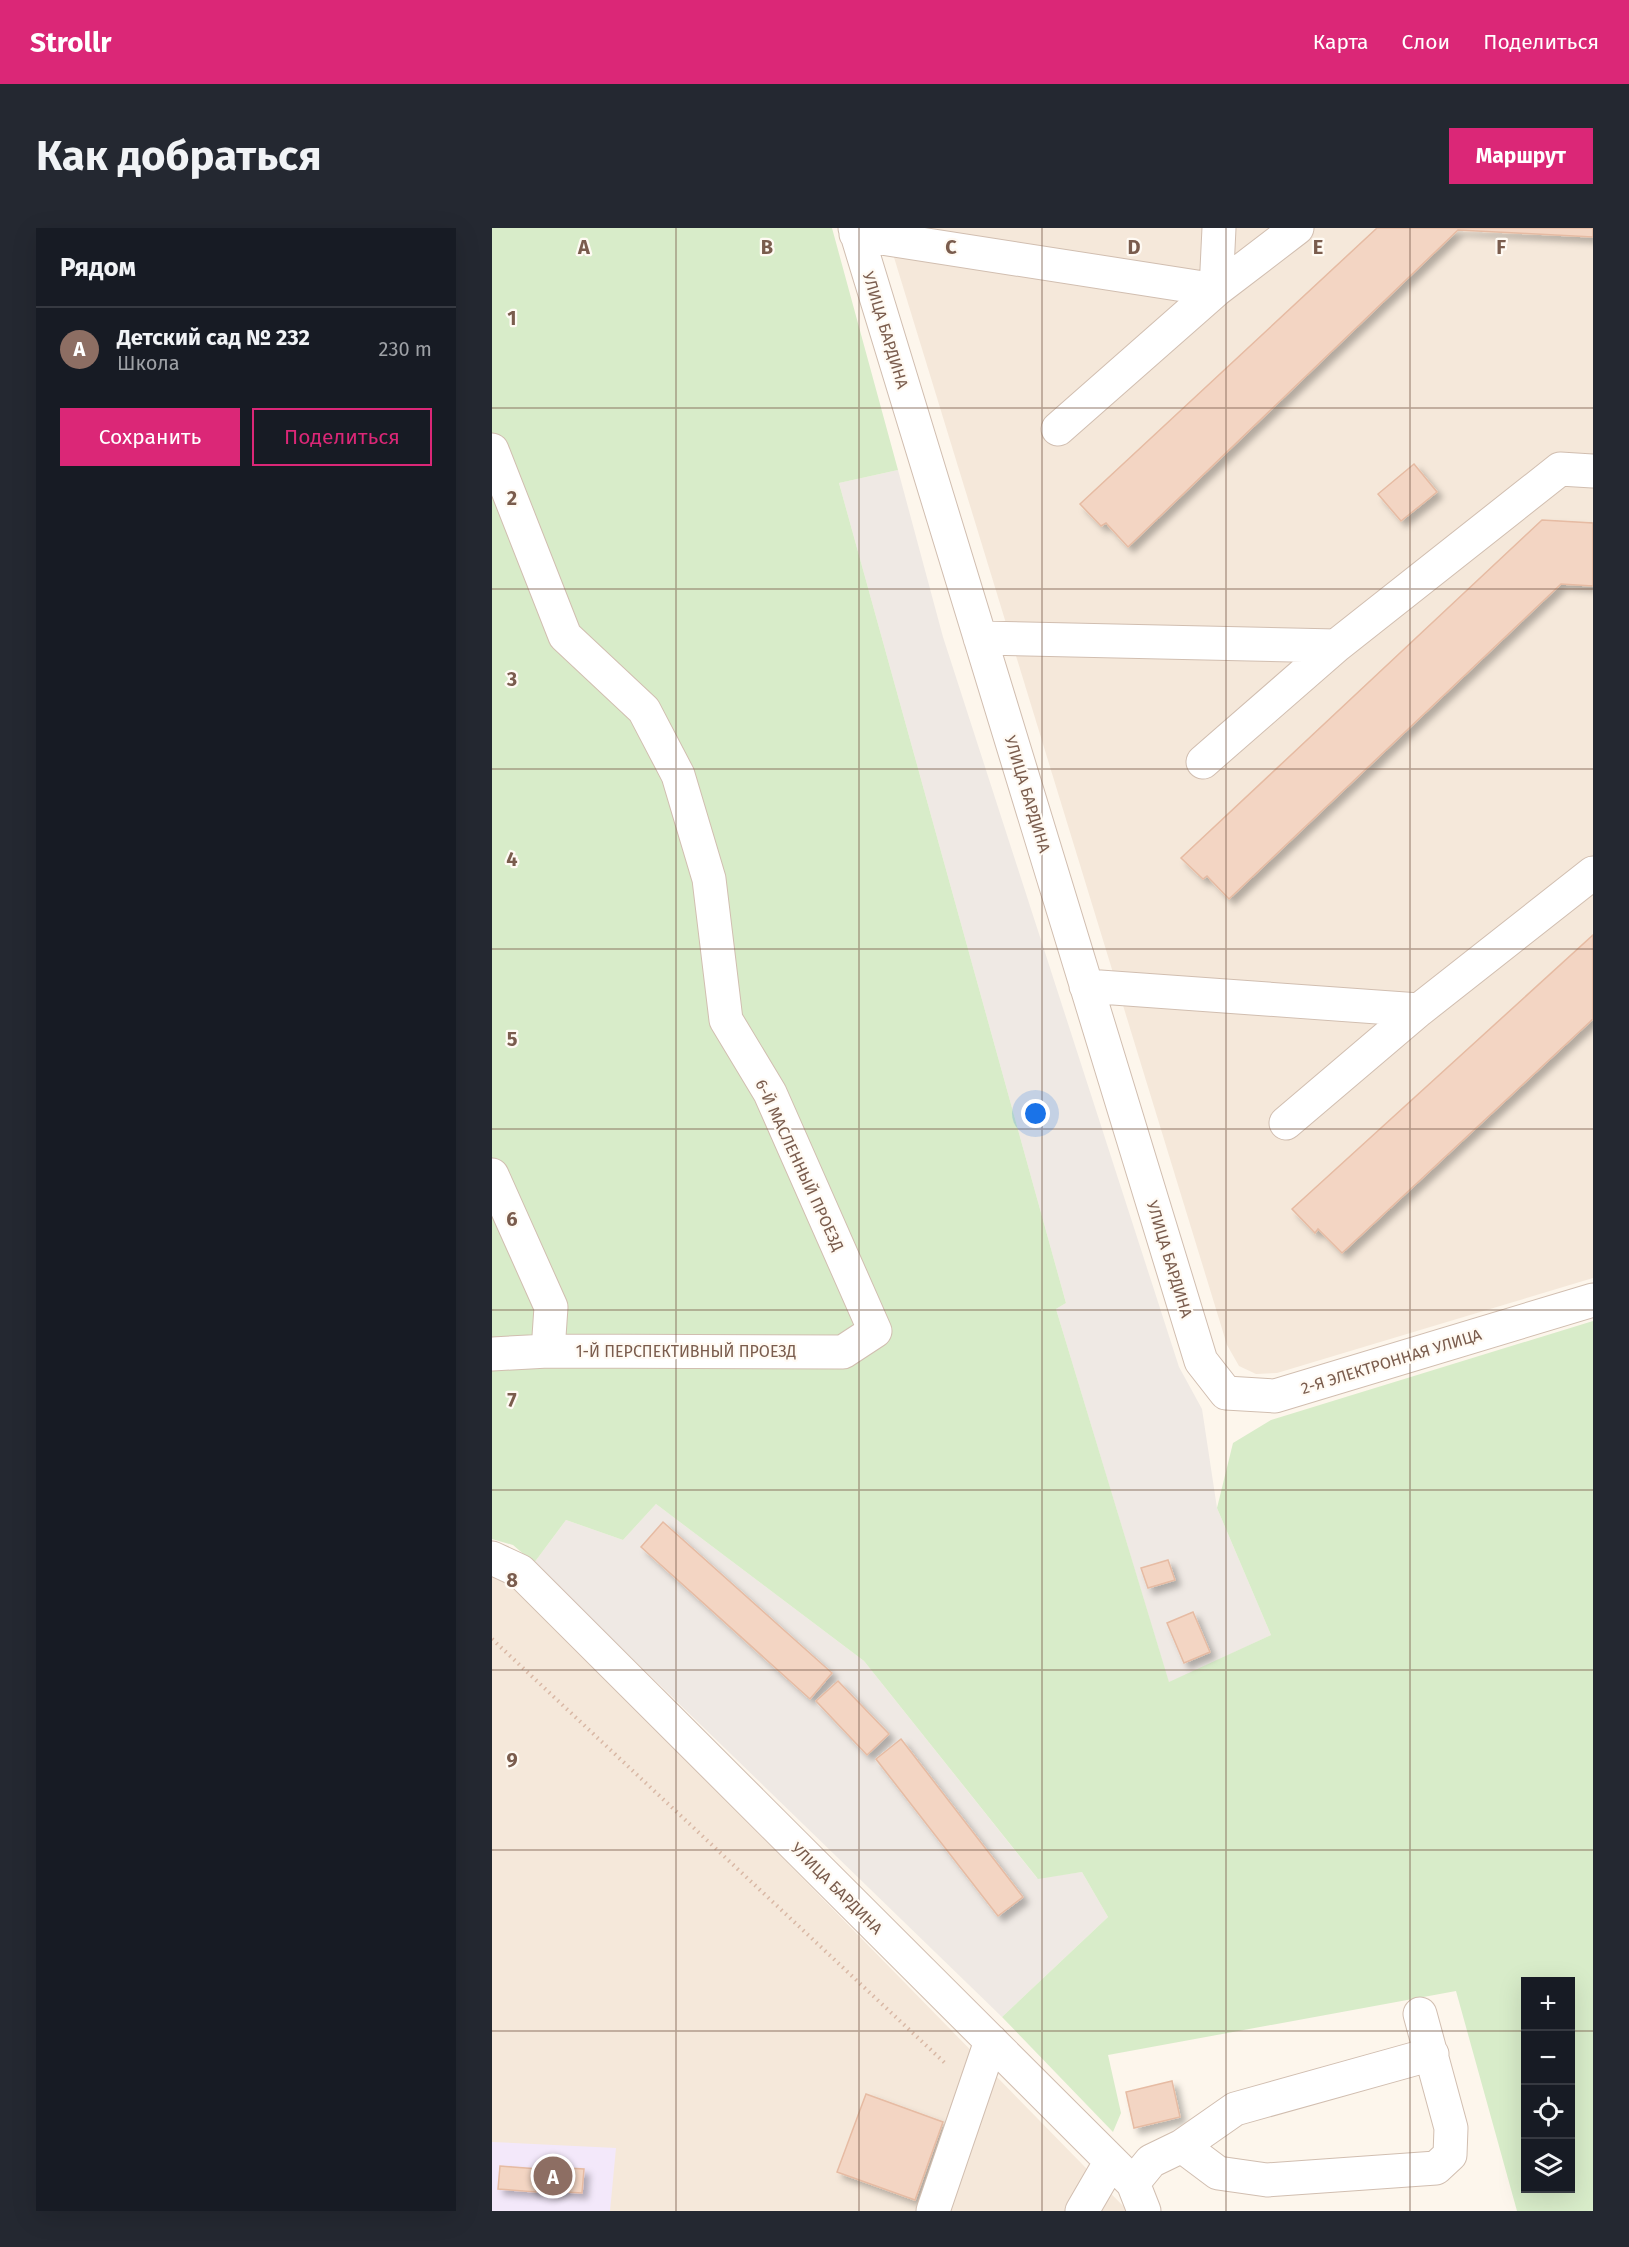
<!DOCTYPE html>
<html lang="ru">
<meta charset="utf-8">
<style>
:root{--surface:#171b24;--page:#242831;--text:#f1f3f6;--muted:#9ea1a6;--line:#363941;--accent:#db2777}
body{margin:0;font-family:"Fira Sans",sans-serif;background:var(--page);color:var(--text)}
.controls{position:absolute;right:18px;bottom:18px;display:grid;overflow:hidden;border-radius:0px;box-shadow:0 6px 24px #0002}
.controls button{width:54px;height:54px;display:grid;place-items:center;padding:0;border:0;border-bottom:2px solid var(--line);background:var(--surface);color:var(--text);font:30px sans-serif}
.you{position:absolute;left:544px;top:886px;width:21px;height:21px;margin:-15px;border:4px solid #fff;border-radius:50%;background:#1a73e8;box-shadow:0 0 0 9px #1a73e833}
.badge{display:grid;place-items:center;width:39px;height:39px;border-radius:50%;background:var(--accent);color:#fff;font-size:20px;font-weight:700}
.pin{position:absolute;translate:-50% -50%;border:3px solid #fff;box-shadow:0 2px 6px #0006}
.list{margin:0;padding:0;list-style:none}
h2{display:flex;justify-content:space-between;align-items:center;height:78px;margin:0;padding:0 24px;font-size:26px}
h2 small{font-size:20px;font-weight:400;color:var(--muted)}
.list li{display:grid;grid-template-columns:39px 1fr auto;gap:18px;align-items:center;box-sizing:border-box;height:84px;padding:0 24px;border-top:2px solid var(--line)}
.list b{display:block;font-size:22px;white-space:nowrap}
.list p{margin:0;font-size:20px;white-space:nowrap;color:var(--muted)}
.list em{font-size:20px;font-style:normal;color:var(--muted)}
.actions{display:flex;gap:12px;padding:18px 24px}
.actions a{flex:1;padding:14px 0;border:2px solid var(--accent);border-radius:0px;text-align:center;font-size:21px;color:var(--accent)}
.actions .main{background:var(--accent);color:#fff}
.icon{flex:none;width:33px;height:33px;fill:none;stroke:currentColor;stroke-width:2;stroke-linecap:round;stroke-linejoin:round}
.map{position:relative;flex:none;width:1101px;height:1983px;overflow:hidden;border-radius:0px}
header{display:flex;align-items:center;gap:36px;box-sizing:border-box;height:84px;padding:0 30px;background:var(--accent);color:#fff}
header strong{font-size:28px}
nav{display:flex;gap:33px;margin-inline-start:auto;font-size:21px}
.intro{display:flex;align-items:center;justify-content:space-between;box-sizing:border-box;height:144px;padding:0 36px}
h1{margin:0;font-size:42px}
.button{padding:15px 27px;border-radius:0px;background:var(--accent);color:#fff;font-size:21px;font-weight:700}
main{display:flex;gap:36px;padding:0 36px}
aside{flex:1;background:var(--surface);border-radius:0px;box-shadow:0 6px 24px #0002}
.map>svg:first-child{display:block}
.residential{fill:#f5e8da}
.industrial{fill:#efe9e4}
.education{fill:#f3e8fa}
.green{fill:#d8ecc9;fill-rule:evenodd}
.building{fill:#f3d5c3;stroke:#e6bba3;stroke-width:1.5;filter:url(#shadow)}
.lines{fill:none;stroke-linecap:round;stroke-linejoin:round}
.minor-casing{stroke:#d1beb0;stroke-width:35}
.path{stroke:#d9b8a5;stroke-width:4;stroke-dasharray:1.5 4.5;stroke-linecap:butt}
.minor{stroke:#fff;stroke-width:33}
.grid{fill:none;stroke:#7a5c4d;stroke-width:1.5;stroke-opacity:0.55}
.labels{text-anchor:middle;stroke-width:4.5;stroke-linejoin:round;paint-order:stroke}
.street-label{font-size:16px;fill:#7a5c4d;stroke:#fffaf3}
.grid-label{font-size:20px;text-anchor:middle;font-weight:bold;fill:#7a5c4d;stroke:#fffaf3;stroke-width:4.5;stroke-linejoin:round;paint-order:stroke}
</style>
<header>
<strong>Strollr</strong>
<nav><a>Карта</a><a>Слои</a><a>Поделиться</a></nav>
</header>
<div class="intro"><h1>Как добраться</h1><a class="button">Маршрут</a></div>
<main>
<aside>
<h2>Рядом<small></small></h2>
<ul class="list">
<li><span class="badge" style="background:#8d6e63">A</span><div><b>Детский сад № 232</b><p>Школа</p></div><em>230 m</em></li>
</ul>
<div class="actions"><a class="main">Сохранить</a><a>Поделиться</a></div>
</aside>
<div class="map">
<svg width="1101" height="1983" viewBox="0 0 1101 1983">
<defs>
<filter id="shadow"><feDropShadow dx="5.5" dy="5.5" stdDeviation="3" flood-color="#0004"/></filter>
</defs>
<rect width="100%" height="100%" fill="#fdf6ec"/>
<path class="residential" d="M393,0h708v1050l-316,95 -21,1 -17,-8 -12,-21z
M0,1343l23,13 613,627h-636z"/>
<path class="industrial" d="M406,242l45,167 236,730 23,42 15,99 54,127 -102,48 -113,-374 10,-6 -227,-820z
M164,1276l208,157 173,217 45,-6 26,45 -106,100 -468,-454 32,-43 57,20z"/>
<path class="education" d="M0,1914l124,6 -6,63h-118z"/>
<path class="green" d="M0,0h340l66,242 -59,13 227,820 -10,6 113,373 102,-47 -54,-127 16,-65 38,-23 322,-99v890h-76l-61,-220 -348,64 13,58 -8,19 -111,-115 106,-100 -26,-45 -44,7 -174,-218 -208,-157 -33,36 -57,-20 -32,43 -21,-18 -21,-6zM1034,1754h44v206h-44z"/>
<path class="building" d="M885,0h216v9l-135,-7 -330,317 -22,-24 -5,3 -21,-22z
M922,236l23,28 -36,29 -23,-27z
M1050,292l51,3v63l-32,-2 -332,315 -22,-23 -4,3 -22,-21z
M1101,707v84l-251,234 -24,-24 -3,4 -23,-24z
M171,1294l169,151 -22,26 -169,-152z
M676,1332l7,20 -27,8 -7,-20z
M701,1384l17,40 -26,11 -17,-40z
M346,1453l51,53 -22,21 -51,-54z
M409,1511l122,158 -25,19 -122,-157z
M680,1853l8,36 -46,11 -8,-36z
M374,1866l77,28 -28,78 -78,-28z
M8,1938l38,3 -2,23 -38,-3z
M59,1939l33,2 -2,24 -33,-2z"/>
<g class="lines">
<defs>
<path id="minor" d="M363,0l346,1133 25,32 49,3 318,-96
M364,6l360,56 3,-62
M566,201l158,-139 81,-62
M0,222l73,186 79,74 34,65 31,104 17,141 44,73 105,238 -32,21 -295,-1 -56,3
M488,410l356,8 -133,116
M844,418l224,-177 33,2
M594,758l333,24 -133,113
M927,782l174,-137
M0,947l59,132 -3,44
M0,1330l28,13 613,612 11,28
M690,1918l36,27 49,7 169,-12 14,-13 1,-27 -31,-114
M641,1955l18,-22 31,-15 53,-37 197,-55
M441,1983l58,-170
M590,1983l29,-50"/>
</defs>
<use href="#minor" class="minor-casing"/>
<path class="path" d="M0,1411l455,426"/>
<use href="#minor" class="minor"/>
</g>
<path class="grid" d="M184,0v1983M367,0v1983M550,0v1983M734,0v1983M918,0v1983M0,180h1101M0,361h1101M0,541h1101M0,721h1101M0,901h1101M0,1082h1101M0,1262h1101M0,1442h1101M0,1622h1101M0,1803h1034M1078,1803h23"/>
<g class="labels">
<g class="street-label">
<text transform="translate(394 102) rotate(73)" y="6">УЛИЦА БАРДИНА</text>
<text transform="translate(536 566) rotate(73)" y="6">УЛИЦА БАРДИНА</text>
<text transform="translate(308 937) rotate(65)" y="6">6-Й МАСЛЕННЫЙ ПРОЕЗД</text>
<text transform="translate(678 1031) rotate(73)" y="6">УЛИЦА БАРДИНА</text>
<text x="194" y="1129">1-Й ПЕРСПЕКТИВНЫЙ ПРОЕЗД</text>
<text transform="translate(899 1133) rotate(-17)" y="6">2-Я ЭЛЕКТРОННАЯ УЛИЦА</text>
<text transform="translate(345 1660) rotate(45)" y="6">УЛИЦА БАРДИНА</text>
</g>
</g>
<g class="grid-label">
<text x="92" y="26">A</text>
<text x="275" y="26">B</text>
<text x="459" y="26">C</text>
<text x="642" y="26">D</text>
<text x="826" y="26">E</text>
<text x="1009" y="26">F</text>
<text x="20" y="97">1</text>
<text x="20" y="277">2</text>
<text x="20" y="458">3</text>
<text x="20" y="638">4</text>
<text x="20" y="818">5</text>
<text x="20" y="998">6</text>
<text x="20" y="1179">7</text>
<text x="20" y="1359">8</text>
<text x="20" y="1539">9</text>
</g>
</svg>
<div class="controls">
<button>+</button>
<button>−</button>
<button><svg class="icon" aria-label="locate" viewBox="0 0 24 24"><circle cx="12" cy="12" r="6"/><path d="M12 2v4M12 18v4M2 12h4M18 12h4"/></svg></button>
<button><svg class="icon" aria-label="layers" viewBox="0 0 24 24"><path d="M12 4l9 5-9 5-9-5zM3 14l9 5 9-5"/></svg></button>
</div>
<div class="you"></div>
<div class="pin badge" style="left:61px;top:1948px;background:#8d6e63">A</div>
</div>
</main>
